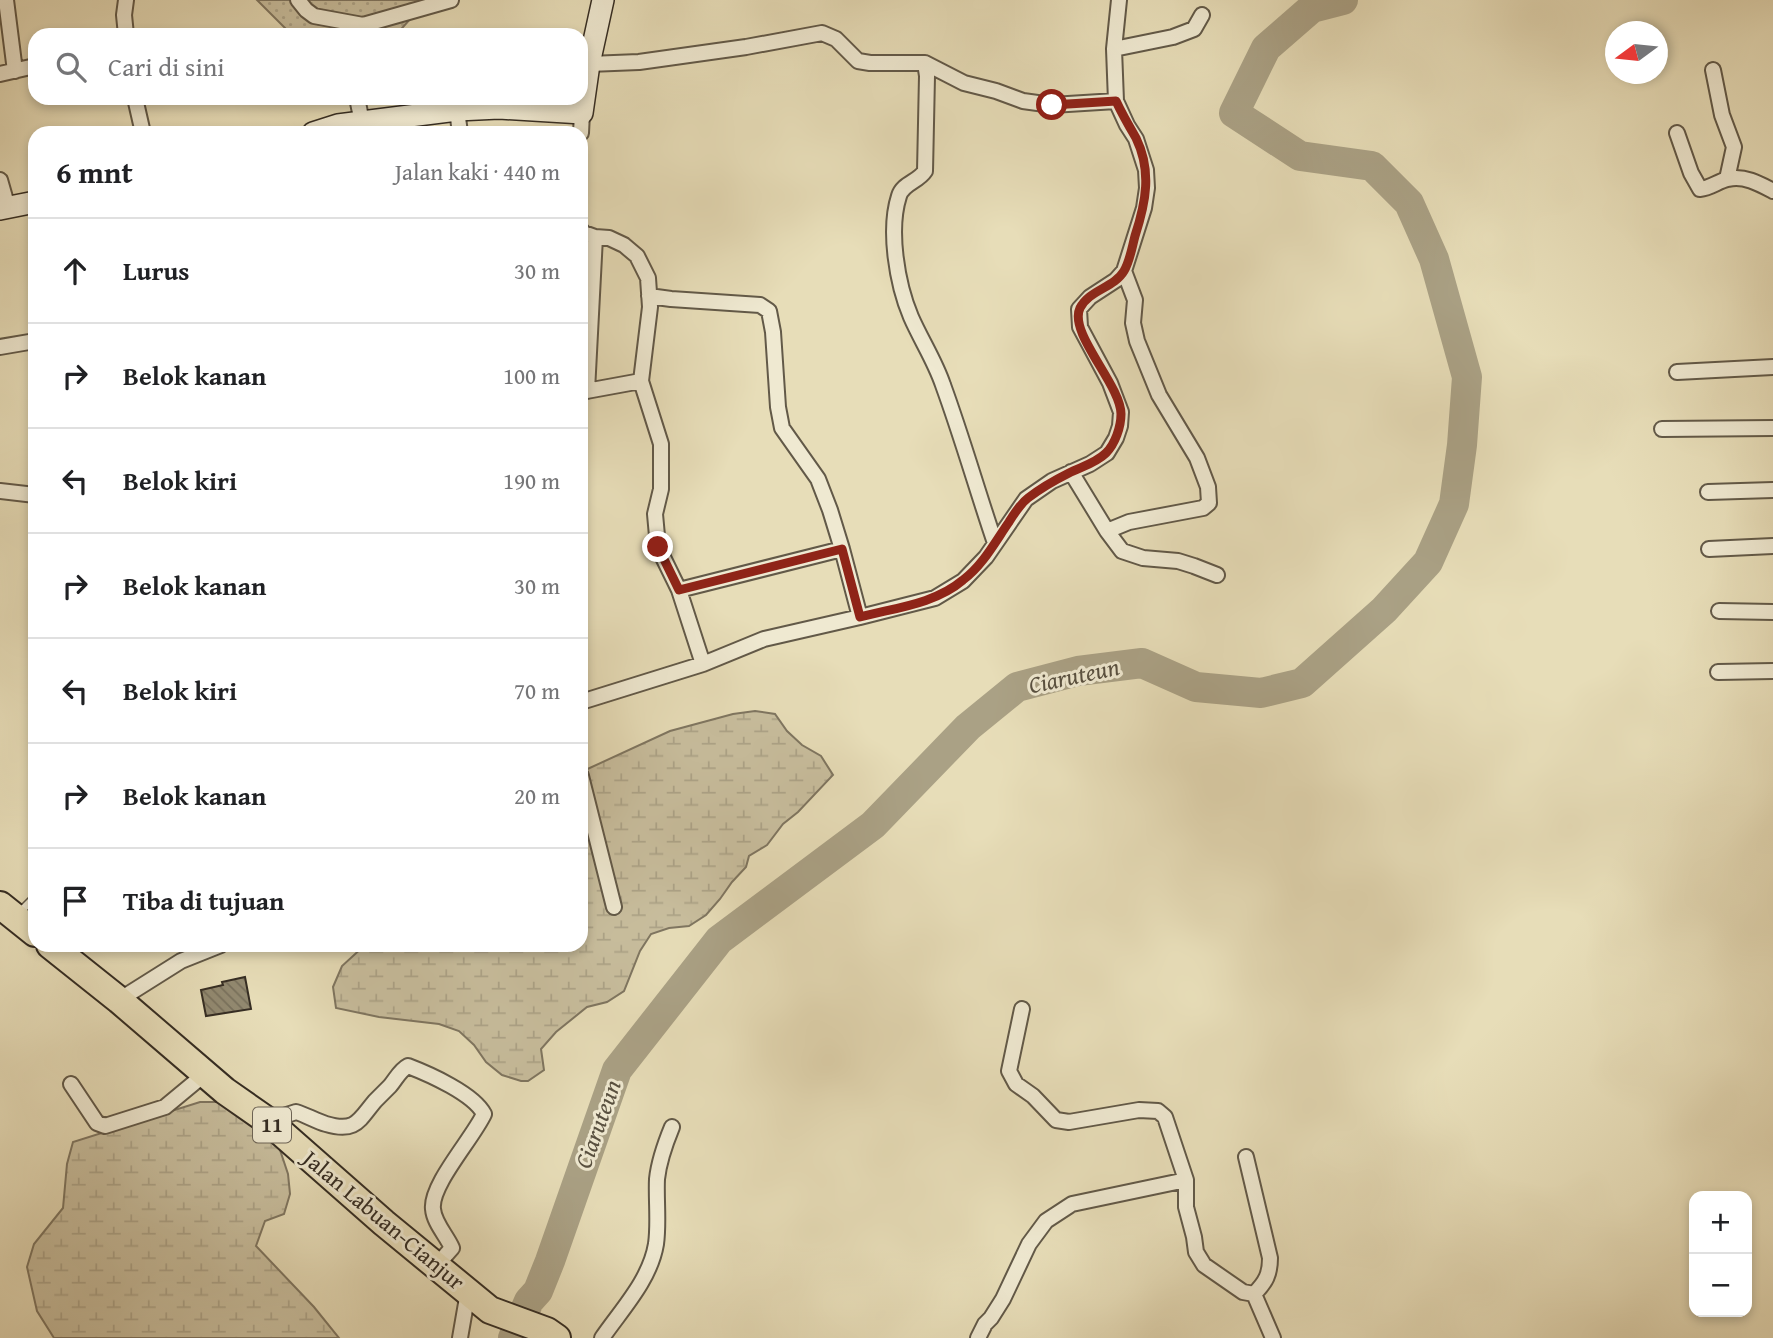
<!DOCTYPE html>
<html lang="id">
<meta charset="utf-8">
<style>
:root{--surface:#fff;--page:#f2f2f2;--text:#202124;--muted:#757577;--line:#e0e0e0}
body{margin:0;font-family:"Gentium Book Plus",serif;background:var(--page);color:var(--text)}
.controls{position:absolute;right:21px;bottom:21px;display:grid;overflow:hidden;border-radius:14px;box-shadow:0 4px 10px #0003}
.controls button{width:63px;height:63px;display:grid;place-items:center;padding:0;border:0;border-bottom:2px solid var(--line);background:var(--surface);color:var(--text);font:35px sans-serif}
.compass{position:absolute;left:1605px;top:21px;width:63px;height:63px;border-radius:50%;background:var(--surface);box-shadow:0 4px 10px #0003;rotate:255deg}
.stop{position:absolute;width:21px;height:21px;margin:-16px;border:5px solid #8f2418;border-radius:50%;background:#fff}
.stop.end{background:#8f2418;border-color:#fff;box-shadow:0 2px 7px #0008}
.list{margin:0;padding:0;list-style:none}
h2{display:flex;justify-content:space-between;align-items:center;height:91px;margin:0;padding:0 28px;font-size:30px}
h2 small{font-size:23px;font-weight:400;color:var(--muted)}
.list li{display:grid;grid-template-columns:46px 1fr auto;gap:21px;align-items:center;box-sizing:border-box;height:105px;padding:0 28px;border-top:2px solid var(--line)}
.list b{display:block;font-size:26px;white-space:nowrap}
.list em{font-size:23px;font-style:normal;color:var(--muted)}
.icon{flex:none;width:38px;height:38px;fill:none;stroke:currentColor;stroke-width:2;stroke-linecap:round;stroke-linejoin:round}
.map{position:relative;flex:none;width:1773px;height:1338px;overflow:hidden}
.search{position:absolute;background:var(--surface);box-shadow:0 4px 10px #0003;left:28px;top:28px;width:560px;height:77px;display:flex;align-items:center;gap:18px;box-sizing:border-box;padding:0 24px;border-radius:21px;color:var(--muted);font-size:26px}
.panel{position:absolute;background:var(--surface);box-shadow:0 4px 10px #0003;left:28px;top:126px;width:560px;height:826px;border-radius:21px}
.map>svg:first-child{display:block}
.grass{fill:url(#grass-dots);stroke:#7f7661;stroke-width:2}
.wetland{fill:url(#wetland-marsh);stroke:#7f7661;stroke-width:2}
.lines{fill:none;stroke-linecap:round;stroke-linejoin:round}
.river{stroke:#aaa185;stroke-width:30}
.building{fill:url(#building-back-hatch);stroke:#352d23;stroke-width:2}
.lane-casing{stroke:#625948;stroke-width:10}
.street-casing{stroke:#625948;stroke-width:18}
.secondary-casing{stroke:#352d23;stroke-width:24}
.highway-casing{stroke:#352d23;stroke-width:30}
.lane{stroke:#efe9d1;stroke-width:7}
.street{stroke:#efe9d1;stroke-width:14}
.secondary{stroke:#efe9d1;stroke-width:21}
.highway{stroke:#e7ddb8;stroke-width:26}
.route{stroke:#8f2418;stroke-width:9}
.labels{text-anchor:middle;stroke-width:6;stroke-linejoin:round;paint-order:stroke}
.shield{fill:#efe9d1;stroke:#6d6557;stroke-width:2}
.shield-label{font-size:21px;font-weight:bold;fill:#352d23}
.street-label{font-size:23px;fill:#352d23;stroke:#efe9d1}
.water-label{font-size:24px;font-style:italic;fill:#585040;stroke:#efe9d1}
</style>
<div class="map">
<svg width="1773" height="1338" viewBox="0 0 1773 1338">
<defs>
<pattern id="grass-dots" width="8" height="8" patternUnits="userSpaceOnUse" patternTransform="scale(1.75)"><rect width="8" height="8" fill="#c9bf9f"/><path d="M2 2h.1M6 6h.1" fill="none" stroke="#ada489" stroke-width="1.8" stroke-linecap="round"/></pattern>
<pattern id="wetland-marsh" width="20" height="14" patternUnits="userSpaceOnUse" patternTransform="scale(1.75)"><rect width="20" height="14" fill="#c9bf9f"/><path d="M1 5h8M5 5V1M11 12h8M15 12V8" fill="none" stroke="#ada489"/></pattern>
<pattern id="building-back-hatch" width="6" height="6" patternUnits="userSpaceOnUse" patternTransform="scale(1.75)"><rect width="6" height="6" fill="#928970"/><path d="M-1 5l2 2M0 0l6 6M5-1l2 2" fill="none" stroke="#78705c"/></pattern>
</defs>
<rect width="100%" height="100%" fill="#e7ddb8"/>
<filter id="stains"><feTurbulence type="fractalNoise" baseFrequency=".00286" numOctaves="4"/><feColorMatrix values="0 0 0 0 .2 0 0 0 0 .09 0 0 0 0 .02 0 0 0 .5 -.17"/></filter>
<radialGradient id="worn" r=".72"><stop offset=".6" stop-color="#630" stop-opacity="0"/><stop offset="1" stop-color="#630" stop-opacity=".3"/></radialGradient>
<path class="grass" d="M257,0h170l-31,35h-104z"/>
<path class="wetland" d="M755,711l20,3 12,17 15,14 19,11 12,19 -35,37 -15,12 -16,21 -18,11 -3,11 -14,15 -12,17 -14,16 -17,11 -20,2 -18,6 -11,17 -16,40 -17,11 -20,5 -31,25 -15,17 3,21 -16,11h-7l-19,-6 -16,-13 -12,-17 -15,-14 -20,-7 -60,-7 -43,-9 -3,-21 9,-21 23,-21h216v-173l89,-41 63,-17z
M200,1102h21l54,33 13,39 2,20 -6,20 -19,7 -9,25 58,61 25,31h-285l-17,-27 -10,-44 7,-23 29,-36 4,-44 6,-22z"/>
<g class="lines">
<path class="river" d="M513,1338l16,-37 9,-10 12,-30 67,-191 102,-130 154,-115 95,-98 49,-40 61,-16 64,-8 54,24 65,6 41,-10 82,-73 44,-48 26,-58 8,-59 5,-68 -33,-118 -25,-56 -37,-37 -72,-10 -66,-43 32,-65 46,-40 31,-8"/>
</g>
<path class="building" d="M245,977l6,32 -45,7 -5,-26 22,-5 -1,-3z"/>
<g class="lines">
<defs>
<path id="lane" d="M18,914l17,-17"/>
<path id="street" d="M6,0l9,71
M126,0l-2,15 2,20
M298,0l8,10 8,6 49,9 88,-25
M1114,49l59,-12 21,-8 8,-14
M925,63l2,13 -2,95c-7,11 -22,12 -26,25 -11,34 -2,88 12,121 10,23 24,44 32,68 19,52 34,105 52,158
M589,64l50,-2 107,-15 76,-14 14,6 22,22 12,2h55l39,20 32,8 27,10 29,4 64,-4
M1713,70l9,45 12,32 -7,32
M0,74l35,-8
M135,98l8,35
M357,98l5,24
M457,110l3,23
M581,133l1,-20
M1677,133l14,40 9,16c11,-1 18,-8 28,-10 16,-4 32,5 45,12
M0,180l8,28
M581,230l3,3 11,4 14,1 15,7 13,11 11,22 2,29 -9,74 20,63v45l-6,25 3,33 21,43 24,74
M649,296l22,3 89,6 9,6 4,21 5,75 4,21 36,51 12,31 12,39 18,68
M0,347l35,-6
M1677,372l96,-5
M587,391l8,-154
M581,392l60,-11
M1662,429l111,-1
M1071,472l36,59 15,20 21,7 35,3 16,5 23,9
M0,491l35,4
M1708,492l65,-2
M1107,531l22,-9 74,-14 6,-5 -1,-16 -11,-29 -38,-63 -22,-54 -4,-18 2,-23 -11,-29
M1709,549l64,-3
M679,590l163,-41
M1719,611l54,1
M1718,672l55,-1
M581,702l122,-38 61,-25 96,-22 75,-19 28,-17 23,-24 40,-58 26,-18 38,-17 17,-11 9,-15 4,-12 1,-14 -11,-29 -30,-56 -1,-18 11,-12 26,-17 8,-9 20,-63 3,-20 -1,-18 -10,-31 -9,-14 -11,-24 -2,-52 5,-49
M581,776l33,131
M119,1000l62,-39 40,-16
M1022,1009l-13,62 7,13 17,12 23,24 13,2 70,-12 19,1 7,6 21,63v27l8,30 2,15 8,13 39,27 11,2 19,44
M71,1084l26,39 8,3 60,-19 41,-34
M268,1121l28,-9c10,3 20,9 30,12 30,9 33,-4 49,-23 5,-5 10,-10 15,-15 6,-7 10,-16 18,-20 21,8 66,28 76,48 -11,24 -54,71 -51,95 1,14 14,27 19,39l-16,18
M1246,1157l24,101c0,16 -4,24 -16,36
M460,1338l8,-46
M602,1338c20,-29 48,-58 54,-94 3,-21 0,-44 1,-65 2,-19 8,-35 15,-52
M978,1338l7,-14 6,-6 12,-19 26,-55 17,-23 26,-17 114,-24"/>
<path id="secondary" d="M313,133l25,-8 119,-15 42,-2 83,5 7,-49 14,-64
M0,209l35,-7"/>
<path id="highway" d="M0,905l35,28
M50,945l69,55 106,91 43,30 116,102 106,87 57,21 10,7"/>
</defs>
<use href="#lane" class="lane-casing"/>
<use href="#street" class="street-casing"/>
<use href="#secondary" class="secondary-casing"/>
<use href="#highway" class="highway-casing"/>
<use href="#lane" class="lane"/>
<use href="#street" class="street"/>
<use href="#secondary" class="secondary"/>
<use href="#highway" class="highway"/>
</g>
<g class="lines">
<path class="route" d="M658,547l21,43 163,-41 18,68c34,-9 75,-13 103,-37 20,-15 32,-38 46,-58 5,-8 11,-18 19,-24 13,-10 27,-18 41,-25 12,-6 27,-10 37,-20 9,-9 15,-26 15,-39 0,-29 -53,-81 -41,-106 9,-18 34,-20 44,-37 6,-10 8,-24 11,-35 11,-34 17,-65 1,-98 -7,-12 -14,-24 -20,-37l-64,4"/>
</g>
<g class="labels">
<rect class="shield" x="253" y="1107.5" width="38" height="35" rx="5"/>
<g class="shield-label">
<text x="272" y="1132">11</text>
</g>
<g class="street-label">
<text transform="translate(384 1220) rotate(40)" y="8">Jalan Labuan-Cianjur</text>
</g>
<g class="water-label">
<text transform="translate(1074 676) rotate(-12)" y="8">Ciaruteun</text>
<text transform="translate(598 1124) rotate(-70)" y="8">Ciaruteun</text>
</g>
</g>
<rect width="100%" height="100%" filter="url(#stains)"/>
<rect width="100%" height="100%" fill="url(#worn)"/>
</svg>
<div class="controls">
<button>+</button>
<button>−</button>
</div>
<svg class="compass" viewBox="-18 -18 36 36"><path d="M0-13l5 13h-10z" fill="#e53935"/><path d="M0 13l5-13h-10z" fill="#757577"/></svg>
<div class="stop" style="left:1052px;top:105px"></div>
<div class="stop end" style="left:658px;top:547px"></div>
<div class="search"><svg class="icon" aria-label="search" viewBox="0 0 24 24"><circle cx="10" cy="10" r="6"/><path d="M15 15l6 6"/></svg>Cari di sini</div>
<section class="panel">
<h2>6 mnt<small>Jalan kaki · 440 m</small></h2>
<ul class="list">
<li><svg class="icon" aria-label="ahead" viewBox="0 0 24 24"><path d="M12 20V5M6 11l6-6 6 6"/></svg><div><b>Lurus</b></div><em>30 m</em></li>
<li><svg class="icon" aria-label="right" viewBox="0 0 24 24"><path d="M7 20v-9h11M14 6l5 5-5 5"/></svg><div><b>Belok kanan</b></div><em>100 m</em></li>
<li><svg class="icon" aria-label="left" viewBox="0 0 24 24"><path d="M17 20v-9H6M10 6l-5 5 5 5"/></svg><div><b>Belok kiri</b></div><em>190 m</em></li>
<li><svg class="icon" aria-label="right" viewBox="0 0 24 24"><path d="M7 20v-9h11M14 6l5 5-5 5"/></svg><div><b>Belok kanan</b></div><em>30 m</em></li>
<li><svg class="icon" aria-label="left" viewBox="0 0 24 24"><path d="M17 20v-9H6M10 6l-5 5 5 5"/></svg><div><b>Belok kiri</b></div><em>70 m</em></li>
<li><svg class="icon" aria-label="right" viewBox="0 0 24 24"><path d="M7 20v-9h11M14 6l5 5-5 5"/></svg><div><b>Belok kanan</b></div><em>20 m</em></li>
<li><svg class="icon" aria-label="arrive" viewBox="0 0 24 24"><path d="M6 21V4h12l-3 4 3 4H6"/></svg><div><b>Tiba di tujuan</b></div></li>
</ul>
</section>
</div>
